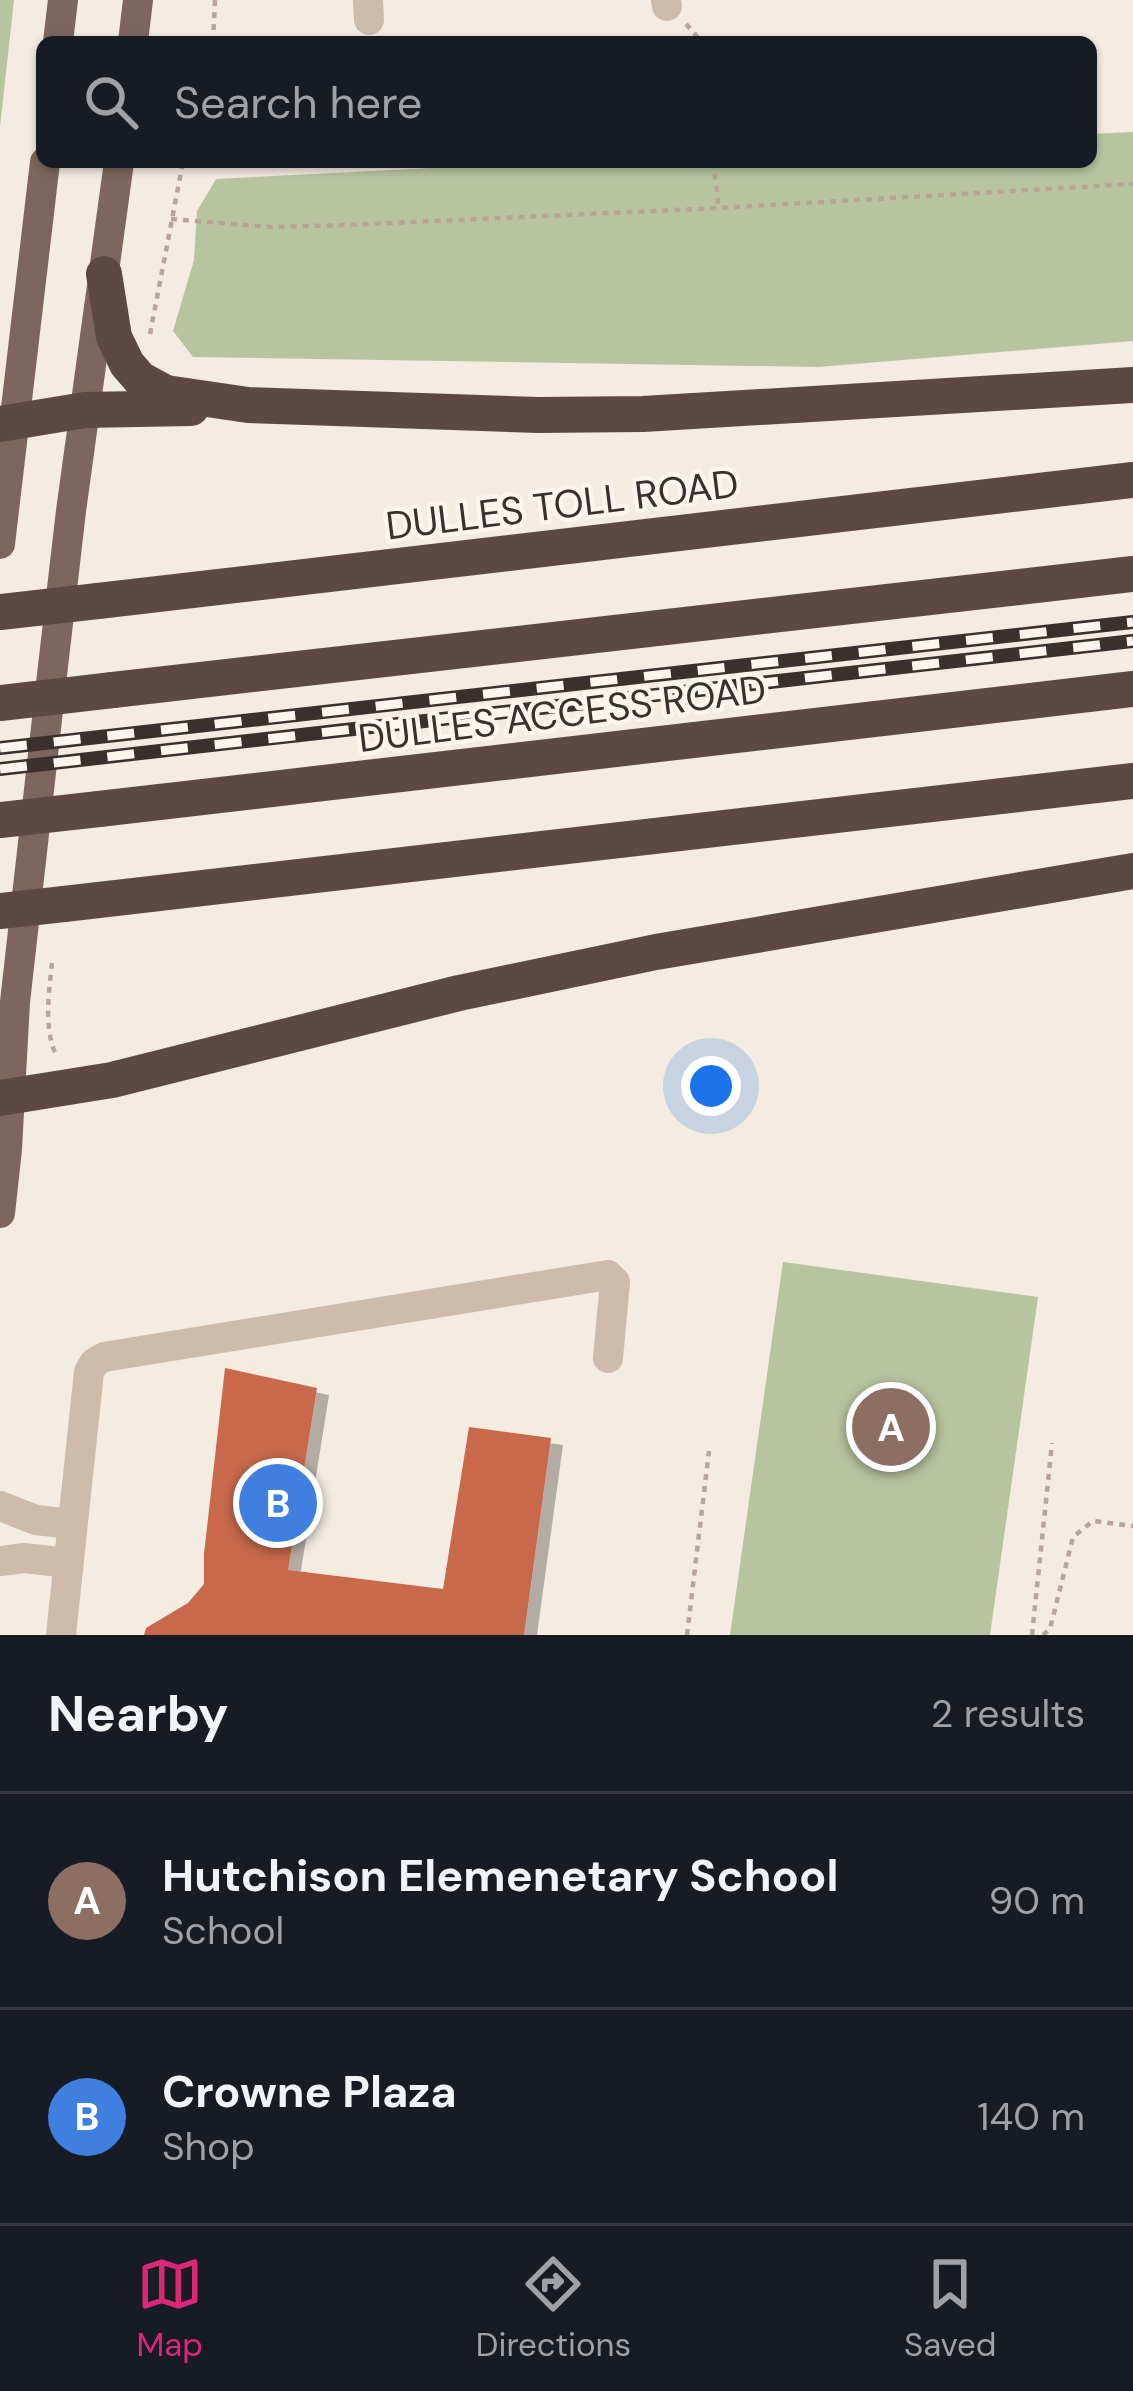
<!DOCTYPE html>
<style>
:root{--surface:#171b24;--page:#242831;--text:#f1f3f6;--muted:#9ea1a6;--line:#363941;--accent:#db2777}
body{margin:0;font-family:"DM Sans",sans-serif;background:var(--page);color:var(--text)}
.you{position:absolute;left:711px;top:1086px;width:42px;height:42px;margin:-30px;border:9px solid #fff;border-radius:50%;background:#1a73e8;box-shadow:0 0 0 18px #1a73e833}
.badge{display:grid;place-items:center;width:78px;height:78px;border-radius:50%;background:var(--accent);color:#fff;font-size:39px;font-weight:700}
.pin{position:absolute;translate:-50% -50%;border:6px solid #fff;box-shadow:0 3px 12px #0006}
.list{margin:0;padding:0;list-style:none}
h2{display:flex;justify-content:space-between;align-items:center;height:156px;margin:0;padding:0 48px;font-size:51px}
h2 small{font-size:39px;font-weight:400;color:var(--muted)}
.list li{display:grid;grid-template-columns:78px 1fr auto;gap:36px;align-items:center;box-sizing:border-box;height:216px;padding:0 48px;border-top:3px solid var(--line)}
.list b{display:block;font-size:45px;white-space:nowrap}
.list p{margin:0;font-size:39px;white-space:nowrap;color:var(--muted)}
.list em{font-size:39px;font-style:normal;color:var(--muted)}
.icon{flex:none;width:66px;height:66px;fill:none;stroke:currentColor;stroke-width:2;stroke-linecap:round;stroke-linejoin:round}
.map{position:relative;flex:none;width:1133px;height:1635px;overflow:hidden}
.search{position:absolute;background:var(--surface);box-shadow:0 3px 9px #0004;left:36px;right:36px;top:36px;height:132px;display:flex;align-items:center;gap:30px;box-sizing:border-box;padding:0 42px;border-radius:18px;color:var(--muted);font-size:45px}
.sheet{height:588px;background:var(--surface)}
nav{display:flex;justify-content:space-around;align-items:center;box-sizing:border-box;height:168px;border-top:3px solid var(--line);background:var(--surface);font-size:33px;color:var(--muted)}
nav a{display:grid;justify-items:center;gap:6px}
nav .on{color:var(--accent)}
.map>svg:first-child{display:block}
.green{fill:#b8c4a0}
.building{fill:#c8694b;filter:url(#shadow)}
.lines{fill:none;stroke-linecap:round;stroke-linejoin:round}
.path{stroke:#b9a596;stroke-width:4.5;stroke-dasharray:6 6;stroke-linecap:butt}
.minor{stroke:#cdbbac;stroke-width:30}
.major{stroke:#7d675c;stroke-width:30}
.highway{stroke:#5c4a42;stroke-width:36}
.rail-casing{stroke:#3b302b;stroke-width:14}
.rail{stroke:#fbf5ee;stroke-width:9;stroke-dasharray:27;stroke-linecap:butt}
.highway-bridge{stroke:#5c4a42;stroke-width:36}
.labels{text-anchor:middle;stroke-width:9;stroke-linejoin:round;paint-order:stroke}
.street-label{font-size:39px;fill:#3b302b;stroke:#fbf5ee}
</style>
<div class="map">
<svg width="1133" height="1635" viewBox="0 0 1133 1635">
<defs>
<filter id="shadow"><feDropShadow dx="12" dy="7" stdDeviation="0" flood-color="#0004"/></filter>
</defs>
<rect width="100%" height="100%" fill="#f4ebe1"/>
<path class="green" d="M0,0h14l-14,127z
M1133,132v209l-315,26 -625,-10 -20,-26 21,-71 3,-49 19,-32 331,-17h544v-28z
M783,1262l255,35 -48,338h-260z"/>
<path class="building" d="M225,1368l92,20 -29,182 155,19 26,-162 82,11 -27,197h-380l2,-7 42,-25 16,-19v-30z"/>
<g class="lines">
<path class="path" d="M686,24l16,18
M213,42l2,-42
M713,162l6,46
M171,219l100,8 77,-2 371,-17 414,-24
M150,334l33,-172
M52,963c-3,30 -9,66 5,94
M687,1635l22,-184
M1032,1635l20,-192
M1043,1635l7,-6 23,-92 20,-16 40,5"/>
<path class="minor" d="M368,0l1,20
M666,0l1,6
M0,1506l36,14 36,4
M0,1561l24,-3 44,5
M61,1635l28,-263 5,-9 10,-6 504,-82 7,7 -7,76"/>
<path class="major" d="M58,42l5,-42
M133,42l5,-42
M0,544l45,-382
M0,1213l7,-64 8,-147 37,-327 19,-164 48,-349"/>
<path class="highway" d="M104,274l10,63 13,27 13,15 26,14 82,12 290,10 105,-1 490,-29
M0,424l85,-14 106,-2
M98,601l1035,-121
M113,690l1020,-116
M99,809l1034,-120
M64,904l1069,-123
M0,1098l112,-18 347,-87 197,-41 477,-81"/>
<defs>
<path id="rail" d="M0,748l1133,-126
M0,769l1133,-128"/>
</defs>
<use href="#rail" class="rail-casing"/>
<use href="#rail" class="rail"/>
<path class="highway-bridge" d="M0,612l98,-11
M0,703l113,-13
M0,820l99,-11
M0,911l64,-7"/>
</g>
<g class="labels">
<g class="street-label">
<text transform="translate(562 504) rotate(-7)" y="14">DULLES TOLL ROAD</text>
<text transform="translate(562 713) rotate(-7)" y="14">DULLES ACCESS ROAD</text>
</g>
</g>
</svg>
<div class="you"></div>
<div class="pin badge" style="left:891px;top:1427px;background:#8d6e63">A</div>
<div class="pin badge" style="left:278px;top:1503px;background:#3f7fe0">B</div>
<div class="search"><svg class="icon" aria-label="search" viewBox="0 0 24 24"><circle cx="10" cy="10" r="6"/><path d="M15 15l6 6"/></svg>Search here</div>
</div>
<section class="sheet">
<h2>Nearby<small>2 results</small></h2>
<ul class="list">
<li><span class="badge" style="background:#8d6e63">A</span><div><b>Hutchison Elemenetary School</b><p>School</p></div><em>90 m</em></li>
<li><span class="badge" style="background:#3f7fe0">B</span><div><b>Crowne Plaza</b><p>Shop</p></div><em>140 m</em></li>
</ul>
</section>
<nav>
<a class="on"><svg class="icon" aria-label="map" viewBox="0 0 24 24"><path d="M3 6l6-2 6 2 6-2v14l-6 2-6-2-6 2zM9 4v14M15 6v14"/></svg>Map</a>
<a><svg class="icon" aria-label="directions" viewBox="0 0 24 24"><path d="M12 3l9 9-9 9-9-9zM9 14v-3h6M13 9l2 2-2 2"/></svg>Directions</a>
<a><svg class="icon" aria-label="saved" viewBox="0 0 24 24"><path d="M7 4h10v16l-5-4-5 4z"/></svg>Saved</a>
</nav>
